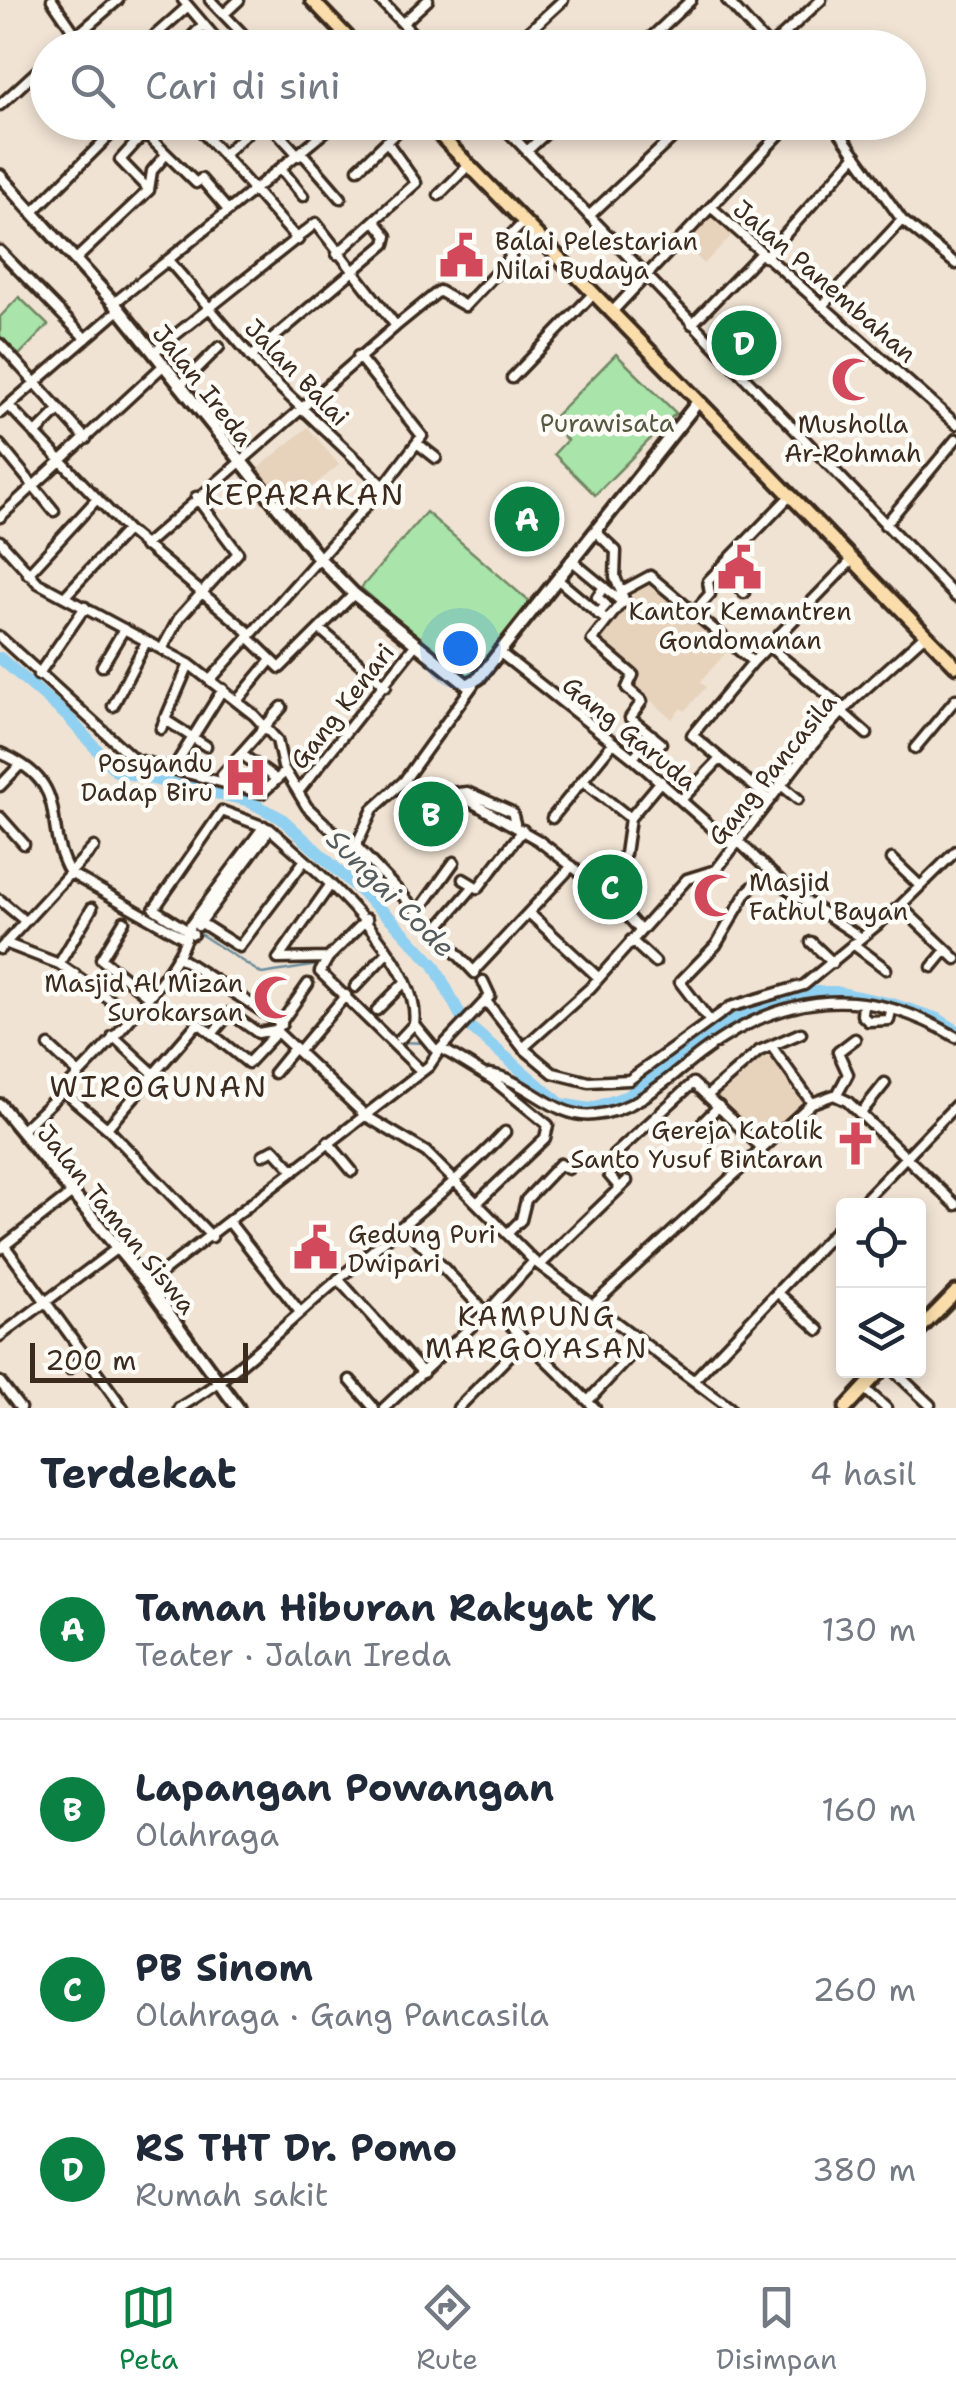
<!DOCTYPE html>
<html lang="id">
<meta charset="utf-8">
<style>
:root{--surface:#fff;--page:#f2f2f3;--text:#1f2937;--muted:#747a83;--line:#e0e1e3;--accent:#0b8043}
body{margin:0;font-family:"Shantell Sans",sans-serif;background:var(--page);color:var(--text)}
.controls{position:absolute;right:30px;bottom:30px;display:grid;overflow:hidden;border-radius:10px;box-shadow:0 5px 15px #0003}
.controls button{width:90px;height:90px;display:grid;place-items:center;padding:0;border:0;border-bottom:2px solid var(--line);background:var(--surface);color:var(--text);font:50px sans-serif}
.scale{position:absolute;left:30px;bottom:25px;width:218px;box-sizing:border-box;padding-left:10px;border:5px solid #3b2a1e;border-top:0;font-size:28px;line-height:35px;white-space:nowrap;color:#3b2a1e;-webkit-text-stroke:8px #fdfcf7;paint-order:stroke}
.you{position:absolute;left:460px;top:648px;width:35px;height:35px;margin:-25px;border:8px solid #fff;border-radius:50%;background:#1a73e8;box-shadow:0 0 0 15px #1a73e833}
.badge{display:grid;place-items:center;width:65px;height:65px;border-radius:50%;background:var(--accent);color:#fff;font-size:32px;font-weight:700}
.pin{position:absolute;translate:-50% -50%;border:5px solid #fff;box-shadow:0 2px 10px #0006}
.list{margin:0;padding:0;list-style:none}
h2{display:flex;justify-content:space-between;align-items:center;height:130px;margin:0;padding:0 40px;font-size:42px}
h2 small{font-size:32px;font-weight:400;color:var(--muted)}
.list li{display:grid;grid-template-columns:65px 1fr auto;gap:30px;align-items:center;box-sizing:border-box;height:180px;padding:0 40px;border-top:2px solid var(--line)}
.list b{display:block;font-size:38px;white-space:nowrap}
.list p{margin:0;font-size:32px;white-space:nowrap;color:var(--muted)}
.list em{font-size:32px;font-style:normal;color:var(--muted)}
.icon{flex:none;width:55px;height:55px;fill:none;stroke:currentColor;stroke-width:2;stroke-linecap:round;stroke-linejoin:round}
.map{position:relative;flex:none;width:956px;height:1408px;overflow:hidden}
.search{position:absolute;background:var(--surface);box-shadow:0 5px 15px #0003;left:30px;right:30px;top:30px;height:110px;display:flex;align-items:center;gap:25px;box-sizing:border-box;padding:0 35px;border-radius:55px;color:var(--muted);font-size:38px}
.sheet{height:850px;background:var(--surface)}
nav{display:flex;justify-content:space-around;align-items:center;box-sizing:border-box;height:140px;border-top:2px solid var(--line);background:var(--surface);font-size:28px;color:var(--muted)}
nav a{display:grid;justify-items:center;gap:5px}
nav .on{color:var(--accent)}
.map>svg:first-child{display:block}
.built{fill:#e7d2bc}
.green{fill:#a9e4aa;stroke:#728764;stroke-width:2.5}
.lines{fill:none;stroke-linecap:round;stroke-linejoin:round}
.stream{stroke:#6e8e9d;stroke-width:2.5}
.river{stroke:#90d0f1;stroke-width:12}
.street-casing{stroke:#3b2a1e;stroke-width:15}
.secondary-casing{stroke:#3b2a1e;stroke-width:18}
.primary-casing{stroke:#3b2a1e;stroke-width:19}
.street{stroke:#fdfcf7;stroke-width:8}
.secondary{stroke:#fdfcf7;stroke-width:10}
.primary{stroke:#faddab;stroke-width:11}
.labels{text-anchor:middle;stroke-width:9;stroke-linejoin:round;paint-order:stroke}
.poi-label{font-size:25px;fill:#3b2a1e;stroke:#fdfcf7;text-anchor:start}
.street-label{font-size:25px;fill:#3b2a1e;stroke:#fdfcf7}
.park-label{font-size:25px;fill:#565841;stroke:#fdfcf7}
.water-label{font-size:28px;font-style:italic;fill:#545c5d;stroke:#fdfcf7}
.neighbourhood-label{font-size:28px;letter-spacing:2.5px;fill:#3b2a1e;stroke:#fdfcf7}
.quarter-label{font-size:30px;letter-spacing:2.5px;fill:#3b2a1e;stroke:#fdfcf7}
</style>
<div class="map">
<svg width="956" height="1408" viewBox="0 0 956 1408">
<rect width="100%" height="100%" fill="#f0e3d4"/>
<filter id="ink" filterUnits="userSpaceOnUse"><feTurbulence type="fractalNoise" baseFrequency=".01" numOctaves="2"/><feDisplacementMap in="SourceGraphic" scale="20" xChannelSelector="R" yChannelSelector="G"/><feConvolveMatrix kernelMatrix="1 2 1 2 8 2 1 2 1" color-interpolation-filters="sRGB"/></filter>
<g filter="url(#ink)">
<path class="built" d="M713,211l22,21 -31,32 -22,-22z
M308,427l31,38 -53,43 -32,-36z
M649,576l82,71 -31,35 6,5 -21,24 -4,-3 -9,11 -83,-73z
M768,1047l40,54 -47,45 -52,-51z"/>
<path class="green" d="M19,297l29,28 -29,30 -19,-19v-19z
M616,354l60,59 -81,82 -41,-41 13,-14 -18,-18z
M426,512l106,92 -65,76 -106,-92z
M461,796l-16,28 -37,-3 16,-23z"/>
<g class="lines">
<path class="stream" d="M0,759l8,4
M25,773l20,24
M56,847l9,26
M71,878l110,63
M197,932l65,42 56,-9
M324,970l76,72 27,1"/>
<path class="river" d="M0,658l67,58 49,55 130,29 35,18 112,103 41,44 30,57 97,82 29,5 38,-13 110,-81 72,-23h26l56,12 46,15 18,11"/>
<defs>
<path id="street" d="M52,0l33,48
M183,0l41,48
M210,0l46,48
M380,0l46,48
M727,0l43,48
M224,14l15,-14
M403,23l25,-23
M62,48l56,-48
M141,48l46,-41
M181,48l22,-23
M511,48l52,-48
M640,48l51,-48
M769,48l52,-48
M0,105l48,-44
M147,122l3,5 -30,33 29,30
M193,122l30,33
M259,122l-36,33 75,85
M268,122l31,34
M499,122l457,475
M832,122l70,98 54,44
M145,133l51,50 5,-4 26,30
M527,151l31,-29
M302,153l39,45
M358,169l49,-47
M282,170l21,26
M439,195l30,-30
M712,208l244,216
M33,212l90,-90
M589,216l100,-94
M0,251l86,88
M337,254l79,-71 -29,-41
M765,257l91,-102
M75,260l74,-70 3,-19 12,-14
M168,260l169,-138
M114,303l54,-43 100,116 116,110 -173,193
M822,306l80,-86
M611,313l180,-191
M692,324l69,-71
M396,326l43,-35 26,15 46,-49 -8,-14 22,-22
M0,344l86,95
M358,356l64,80 -38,50
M251,357l134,-113 2,-8 -12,-15
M512,378l81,-84
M180,386l39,-39
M9,406l118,124 124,104
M0,413l119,-103
M35,434l24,-24
M417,443l19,15
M0,445l54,66
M0,517l164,-152
M885,525l71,-86
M595,531l21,20 -1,26 9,22 -32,41 41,35 -6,13 15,13 -12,17 31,25
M0,541l38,42 151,81 65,51 23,25 6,27 24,40 44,41 5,-2 119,127
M144,546l252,-220 -80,-103 -162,129
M571,560l52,43
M720,568l24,25
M28,574l69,-75
M557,579l50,42
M624,590l26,-14 103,86 100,-103
M66,595l61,-65
M693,613l17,-19 -2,-13 82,-85
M598,614l8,-9 -9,-8 7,-10
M320,629l66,57
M0,637l134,122 128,34 23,-21
M248,637l32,31 74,-74
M766,644l79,65
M162,649l17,-31 59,-65 -42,-56
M499,652l134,106 101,89
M753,662l-61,73 77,64
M102,666l22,-37
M38,675l47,-68
M237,701l34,-41
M113,706l33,-64
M842,712l25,22
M164,719l42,27
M161,729l28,-65
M915,748l41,-49
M0,753c75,32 40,70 70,120l116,66
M241,754l31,22
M633,758l19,-23
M176,764l47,-75
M222,775l60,-68
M404,781l27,15 36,-4 45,20 3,11
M583,781l47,37
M780,784l18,15
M0,786l21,-22
M298,792l118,-148
M454,792l84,48 72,56 30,34
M681,800l39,-41
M0,817l24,27
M552,818l61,-75
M739,842l50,48 71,47
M356,846l17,-37 31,-28 69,-96
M892,859l28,27
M305,860c35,32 117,112 109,164l-14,15
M463,879l15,9 45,-58
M331,884l-53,75 50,-1 39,-39
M599,888l26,-34 5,-36 31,-37
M0,900l25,21
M900,906l56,53
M418,912l36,-50
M529,913l70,65
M124,921l-23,38 47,37
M198,926l72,-97
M435,931l38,-44
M193,934l-39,-25 68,-98 48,18 35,31 -66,87 -44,-28
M631,940l24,22
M811,942l22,21
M5,943l54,21 73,51
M853,944l33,25
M0,949l94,-102
M177,956l105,68
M328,958l-8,14 101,99
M59,964l33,-56
M932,967l14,-17
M474,971l98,-105
M62,986l13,-12
M355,987l32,-34
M486,1001l37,47 30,25 36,9 40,-2 101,-73 74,-22 96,-79 56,-55
M863,1004l-1,11 6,6 21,-1 2,-9
M377,1010l27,-27
M709,1020l-29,-38 36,-37 31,-53 21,-19
M414,1024l24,29
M278,1027l30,-43
M275,1030l91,86 60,36 108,109 196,147
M212,1034l18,-21 28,20 17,-3
M113,1036l40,37
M49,1046l30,28
M772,1047l40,56
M441,1048l49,-52 -7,-15
M523,1048l67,-60 97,-109 29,-9 93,-121 44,-49 72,-65
M299,1051l47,-56
M274,1073l21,-26
M489,1074c36,4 66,46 105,41 42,-4 74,-36 105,-60 82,-63 167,-72 257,-18
M63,1091l44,37 105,109
M708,1095l51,-44 42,-18
M837,1095l11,-21 -10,-22 17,-13
M861,1113l24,-30
M702,1123l17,-17
M107,1128l89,-103h5l47,38 29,-31
M21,1131c34,-31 166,-160 166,-201l77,-104
M328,1142l24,29
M263,1155l11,-6 20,22
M620,1188l-11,-13 4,-19 80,-73 68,64
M859,1206l97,-101
M230,1223l70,89
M404,1226l82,87
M507,1234l14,-14 5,-20 34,-36 8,5
M5,1246l118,162
M0,1249l71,-55
M540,1265l87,-84
M338,1279l85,94
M147,1284l282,-218 12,-18 51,31 56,46 -3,13 -68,65
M777,1292l42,38
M593,1305l219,-202 22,-8 13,6 109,104
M492,1307l103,101
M0,1336l116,-87
M69,1369l17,-15
M893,1370l37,35
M350,1380l24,28
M694,1380l150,-158
M0,1382l20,26
M864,1388l22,20
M588,1401l54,-58
M179,1408c58,-34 103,-81 154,-124 59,-51 119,-96 172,-152
M384,1408l108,-101 42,-46
M458,1408l66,-67"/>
<path id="secondary" d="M0,176l114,127 204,254 36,37 113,91 12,-7 218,-275
M0,1105l147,179 91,124"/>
<path id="primary" d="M312,0l46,48
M427,122l529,544
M918,1331l38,-39
M846,1408l35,-38"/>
</defs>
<use href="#street" class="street-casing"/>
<use href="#secondary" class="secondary-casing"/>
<use href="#primary" class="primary-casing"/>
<use href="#street" class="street"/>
<use href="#secondary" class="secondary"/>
<use href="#primary" class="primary"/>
</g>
</g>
<defs>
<symbol id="civic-bare" viewBox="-9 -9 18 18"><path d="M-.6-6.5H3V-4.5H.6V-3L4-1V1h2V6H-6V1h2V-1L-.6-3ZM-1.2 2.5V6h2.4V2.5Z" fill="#d1495b" stroke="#fdfcf7" stroke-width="2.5" paint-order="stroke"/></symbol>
<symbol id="mosque-bare" viewBox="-9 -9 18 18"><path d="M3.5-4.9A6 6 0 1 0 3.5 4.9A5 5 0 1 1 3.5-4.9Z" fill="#d1495b" stroke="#fdfcf7" stroke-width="2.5" paint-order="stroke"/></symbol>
<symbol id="hospital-bare" viewBox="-9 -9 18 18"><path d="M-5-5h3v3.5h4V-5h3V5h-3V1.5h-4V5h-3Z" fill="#d1495b" stroke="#fdfcf7" stroke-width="2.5" paint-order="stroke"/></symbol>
<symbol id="church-bare" viewBox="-9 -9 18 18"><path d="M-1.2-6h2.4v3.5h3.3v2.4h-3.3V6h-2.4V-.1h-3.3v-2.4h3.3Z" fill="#d1495b" stroke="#fdfcf7" stroke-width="2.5" paint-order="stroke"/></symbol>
</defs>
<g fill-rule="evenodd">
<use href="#civic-bare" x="430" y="224" width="63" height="63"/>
<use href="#mosque-bare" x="822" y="348" width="63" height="63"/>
<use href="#civic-bare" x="708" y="536" width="63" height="63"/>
<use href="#hospital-bare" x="214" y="746" width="63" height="63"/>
<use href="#mosque-bare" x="684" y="864" width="63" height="63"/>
<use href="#mosque-bare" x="244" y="966" width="63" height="63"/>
<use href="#church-bare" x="824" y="1112" width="63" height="63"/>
<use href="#civic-bare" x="284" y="1216" width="63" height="63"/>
</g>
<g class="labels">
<g class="poi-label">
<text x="495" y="250">Balai Pelestarian<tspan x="495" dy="29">Nilai Budaya</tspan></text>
<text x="853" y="433" text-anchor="middle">Musholla<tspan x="853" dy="29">Ar-Rohmah</tspan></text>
<text x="740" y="620" text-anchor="middle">Kantor Kemantren<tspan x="740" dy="29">Gondomanan</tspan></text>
<text x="213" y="772" text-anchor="end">Posyandu<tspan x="213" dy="29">Dadap Biru</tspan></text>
<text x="749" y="891">Masjid<tspan x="749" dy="29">Fathul Bayan</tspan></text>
<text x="243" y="992" text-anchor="end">Masjid Al Mizan<tspan x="243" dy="29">Surokarsan</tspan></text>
<text x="823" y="1139" text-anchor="end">Gereja Katolik<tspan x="823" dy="29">Santo Yusuf Bintaran</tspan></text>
<text x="348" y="1243">Gedung Puri<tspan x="348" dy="29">Dwipari</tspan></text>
</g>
<g class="street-label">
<text transform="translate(825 281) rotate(41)" y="9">Jalan Panembahan</text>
<text transform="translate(297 372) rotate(46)" y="9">Jalan Balai</text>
<text transform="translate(203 385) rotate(52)" y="9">Jalan Ireda</text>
<text transform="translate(342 706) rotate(-52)" y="9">Gang Kenari</text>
<text transform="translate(630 733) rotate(39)" y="9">Gang Garuda</text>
<text transform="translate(772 769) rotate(-51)" y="9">Gang Pancasila</text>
<text transform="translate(117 1219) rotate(51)" y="9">Jalan Taman Siswa</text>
</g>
<g class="park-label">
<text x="607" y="432">Purawisata</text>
</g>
<g class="water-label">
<text transform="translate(391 893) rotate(45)" y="10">Sungai Code</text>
</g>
<g class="neighbourhood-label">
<text x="537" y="1326">KAMPUNG<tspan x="537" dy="32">MARGOYASAN</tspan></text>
</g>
<g class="quarter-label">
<text x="305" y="505">KEPARAKAN</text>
<text x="159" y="1097">WIROGUNAN</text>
</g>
</g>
</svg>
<div class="controls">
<button><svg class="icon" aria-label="locate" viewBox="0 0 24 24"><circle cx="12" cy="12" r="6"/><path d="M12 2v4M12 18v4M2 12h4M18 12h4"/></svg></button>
<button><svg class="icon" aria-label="layers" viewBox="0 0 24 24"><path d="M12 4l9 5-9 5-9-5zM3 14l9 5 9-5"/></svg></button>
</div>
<div class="scale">200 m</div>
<div class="you"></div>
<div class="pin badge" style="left:527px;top:519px">A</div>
<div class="pin badge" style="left:431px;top:814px">B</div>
<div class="pin badge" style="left:610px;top:887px">C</div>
<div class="pin badge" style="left:744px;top:343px">D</div>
<div class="search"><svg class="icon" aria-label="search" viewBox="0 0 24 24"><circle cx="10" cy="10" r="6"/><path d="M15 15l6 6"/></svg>Cari di sini</div>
</div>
<section class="sheet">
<h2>Terdekat<small>4 hasil</small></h2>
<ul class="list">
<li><span class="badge">A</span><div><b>Taman Hiburan Rakyat YK</b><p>Teater · Jalan Ireda</p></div><em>130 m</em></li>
<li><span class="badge">B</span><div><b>Lapangan Powangan</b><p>Olahraga</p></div><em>160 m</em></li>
<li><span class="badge">C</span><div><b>PB Sinom</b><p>Olahraga · Gang Pancasila</p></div><em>260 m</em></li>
<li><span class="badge">D</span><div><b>RS THT Dr. Pomo</b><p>Rumah sakit</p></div><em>380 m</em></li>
</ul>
</section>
<nav>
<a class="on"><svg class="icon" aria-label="map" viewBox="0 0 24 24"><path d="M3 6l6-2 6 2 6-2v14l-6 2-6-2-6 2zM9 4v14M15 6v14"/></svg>Peta</a>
<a><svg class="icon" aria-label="directions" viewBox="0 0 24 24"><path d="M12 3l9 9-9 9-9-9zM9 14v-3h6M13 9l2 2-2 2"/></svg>Rute</a>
<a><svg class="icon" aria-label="saved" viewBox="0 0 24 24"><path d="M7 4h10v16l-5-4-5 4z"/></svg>Disimpan</a>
</nav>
